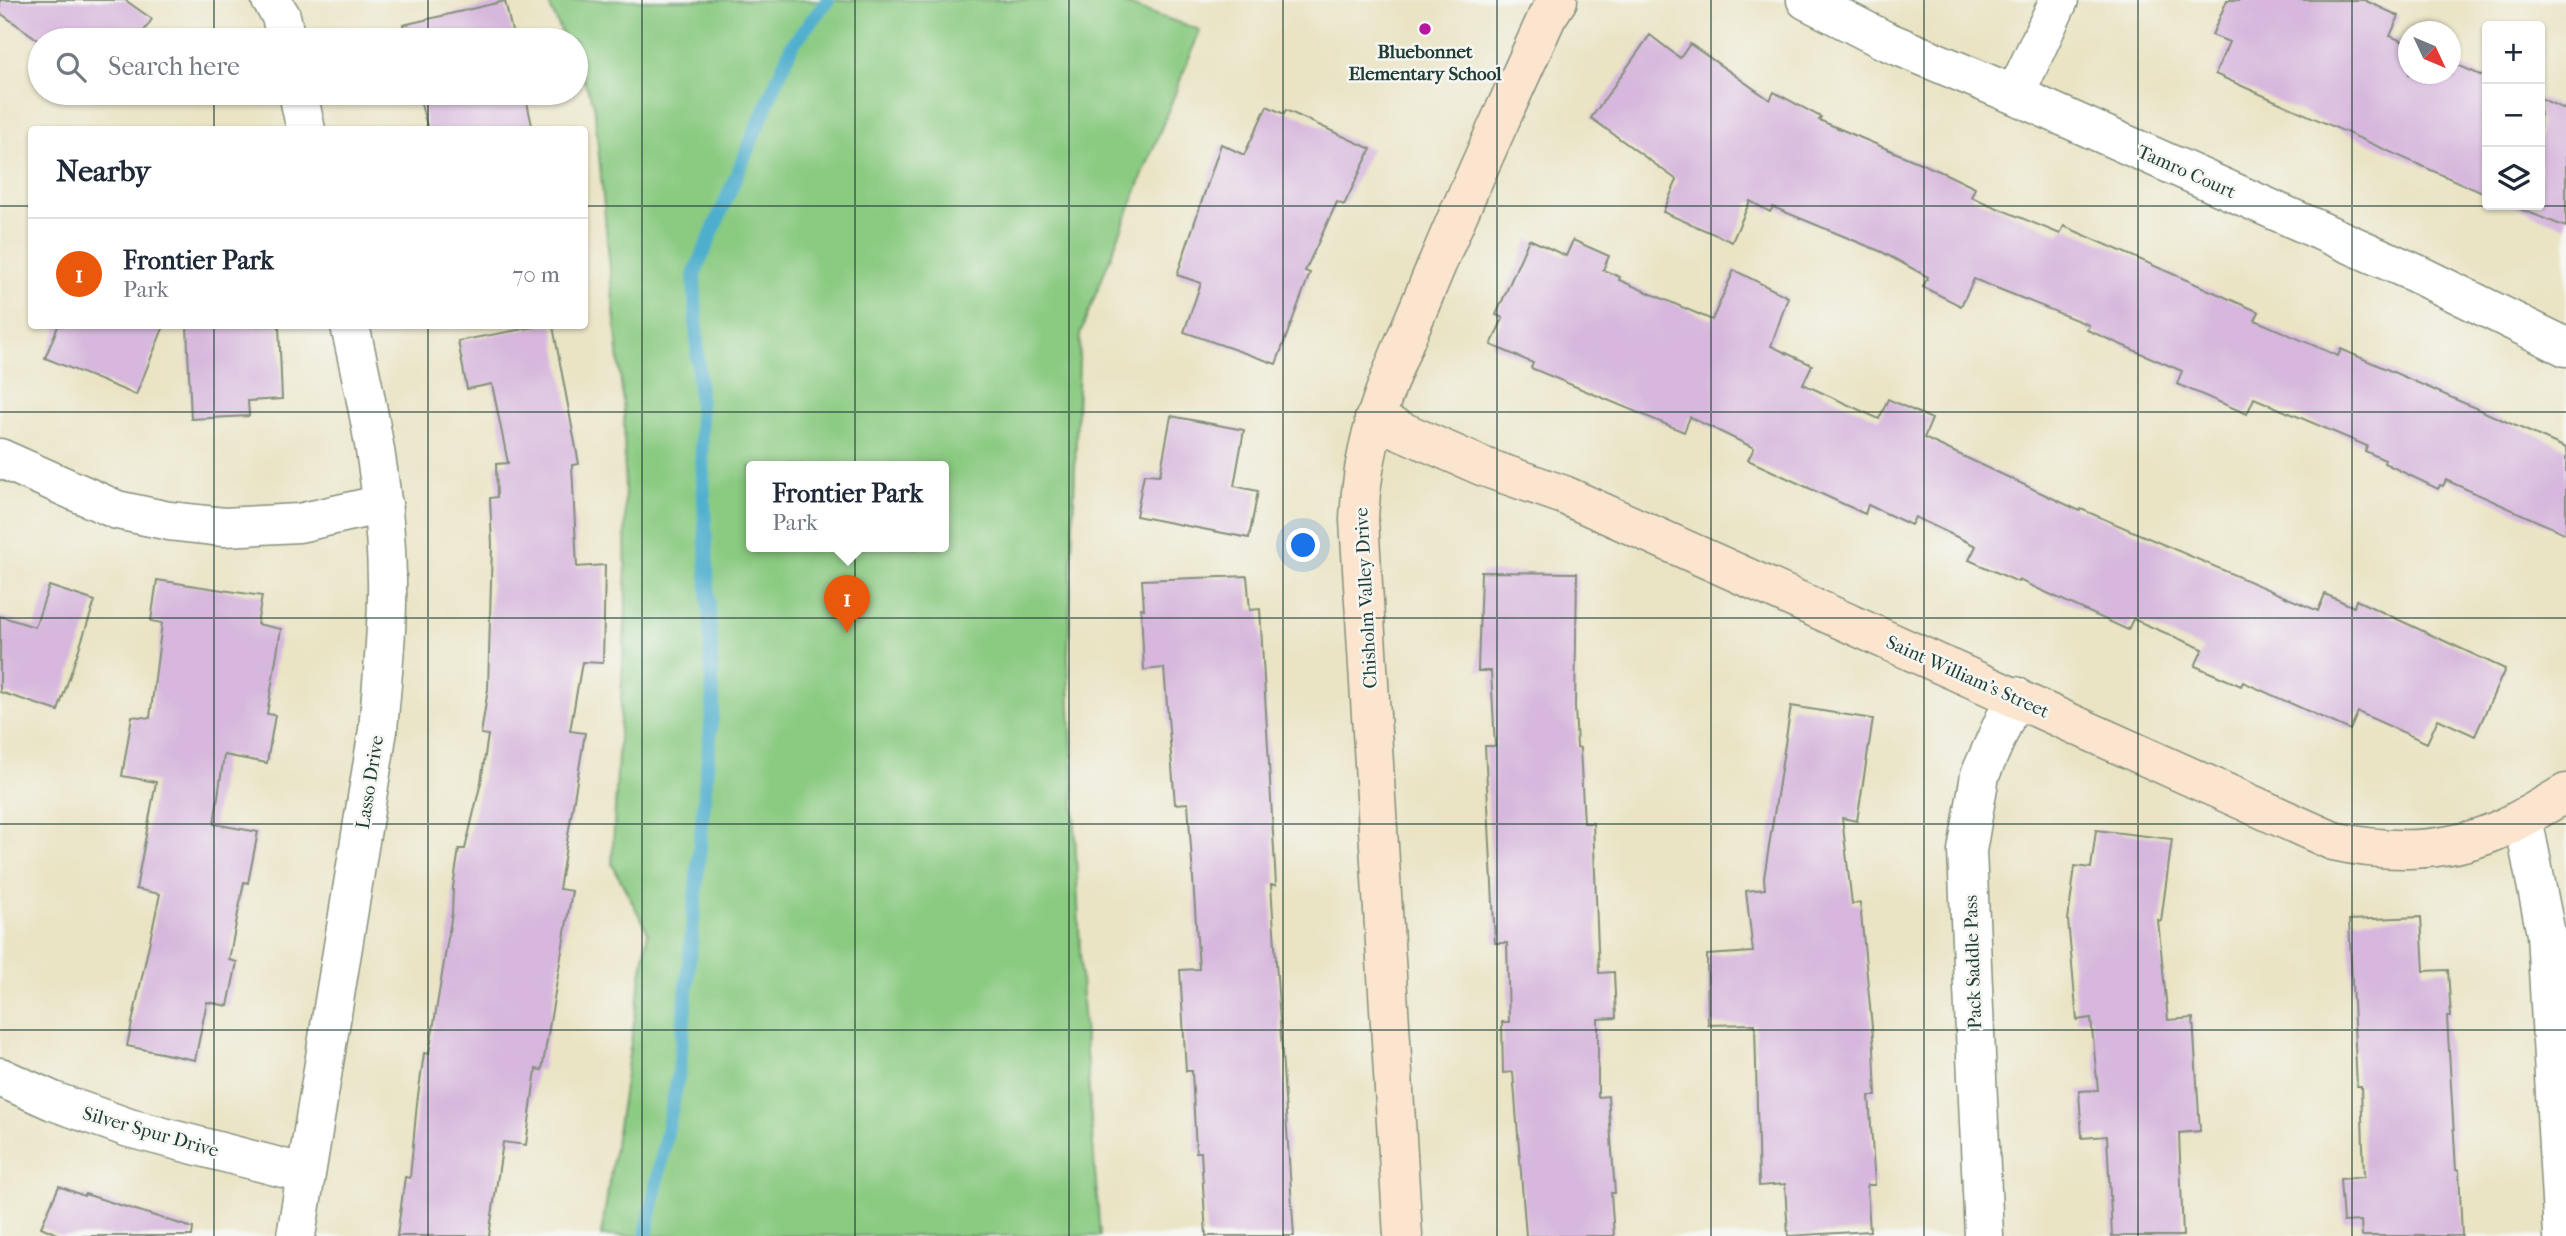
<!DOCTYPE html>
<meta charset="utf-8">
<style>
:root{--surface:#fff;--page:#f6f6f7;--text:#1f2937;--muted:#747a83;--line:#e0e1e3;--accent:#ea580c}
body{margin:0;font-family:"IM FELL French Canon",serif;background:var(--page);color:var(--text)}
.controls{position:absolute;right:21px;top:21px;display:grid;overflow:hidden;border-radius:7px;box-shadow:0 2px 5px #0004}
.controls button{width:63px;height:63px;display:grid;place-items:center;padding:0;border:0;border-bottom:2px solid var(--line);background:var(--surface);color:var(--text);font:35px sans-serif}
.compass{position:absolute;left:2398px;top:21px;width:63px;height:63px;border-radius:50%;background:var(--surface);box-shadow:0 2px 5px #0004;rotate:134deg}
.you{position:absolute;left:1304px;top:546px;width:24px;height:24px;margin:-18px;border:5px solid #fff;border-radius:50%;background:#1a73e8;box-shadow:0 0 0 10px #1a73e833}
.badge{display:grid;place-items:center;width:46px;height:46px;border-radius:50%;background:var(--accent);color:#fff;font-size:23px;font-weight:700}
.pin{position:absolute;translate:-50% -58px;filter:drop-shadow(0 2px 4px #0008)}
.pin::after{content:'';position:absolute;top:37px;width:24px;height:21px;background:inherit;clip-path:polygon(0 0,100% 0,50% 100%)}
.popup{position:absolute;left:746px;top:461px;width:203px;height:91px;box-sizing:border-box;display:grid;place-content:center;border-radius:7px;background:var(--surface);filter:drop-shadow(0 2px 5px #0005);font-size:23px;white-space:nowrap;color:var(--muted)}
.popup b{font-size:26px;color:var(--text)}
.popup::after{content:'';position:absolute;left:50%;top:100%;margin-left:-14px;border:14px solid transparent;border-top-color:var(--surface)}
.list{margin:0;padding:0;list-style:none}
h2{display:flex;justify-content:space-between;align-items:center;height:91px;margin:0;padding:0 28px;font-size:30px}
h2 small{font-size:23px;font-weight:400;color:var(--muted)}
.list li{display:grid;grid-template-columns:46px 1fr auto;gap:21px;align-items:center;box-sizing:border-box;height:112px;padding:0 28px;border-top:2px solid var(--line)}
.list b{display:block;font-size:26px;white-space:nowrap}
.list p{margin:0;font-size:23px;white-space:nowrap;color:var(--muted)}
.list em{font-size:23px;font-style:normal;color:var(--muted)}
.icon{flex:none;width:38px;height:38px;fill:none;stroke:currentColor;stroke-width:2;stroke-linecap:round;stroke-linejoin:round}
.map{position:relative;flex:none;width:2566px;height:1236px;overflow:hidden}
.search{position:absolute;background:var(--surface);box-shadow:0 2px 5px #0004;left:28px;top:28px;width:560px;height:77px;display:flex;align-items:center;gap:18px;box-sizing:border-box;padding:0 24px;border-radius:38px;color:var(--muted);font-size:26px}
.panel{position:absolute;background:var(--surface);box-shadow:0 2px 5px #0004;left:28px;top:126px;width:560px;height:203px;border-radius:7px}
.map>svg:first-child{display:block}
.green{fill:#8aca81;stroke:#54845a;stroke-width:2;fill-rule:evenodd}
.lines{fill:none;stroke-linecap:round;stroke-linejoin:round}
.stream{stroke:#4eaecd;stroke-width:14}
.building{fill:#d7b7dd}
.street-casing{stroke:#84907c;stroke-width:41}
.secondary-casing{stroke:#84907c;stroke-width:41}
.street{stroke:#fff;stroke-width:38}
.secondary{stroke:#fbe5cf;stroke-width:38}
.grid{fill:none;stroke:#1f3d34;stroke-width:2;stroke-opacity:0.55}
.poi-dot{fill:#b5179e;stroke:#f6f6f2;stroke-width:2.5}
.labels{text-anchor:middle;stroke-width:5;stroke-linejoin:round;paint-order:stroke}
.poi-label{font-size:19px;font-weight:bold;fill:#1f3d34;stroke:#f6f6f2}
.street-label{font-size:19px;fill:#1f3d34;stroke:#f6f6f2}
</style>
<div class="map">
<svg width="2566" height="1236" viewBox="0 0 2566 1236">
<rect width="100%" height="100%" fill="#f6f6f2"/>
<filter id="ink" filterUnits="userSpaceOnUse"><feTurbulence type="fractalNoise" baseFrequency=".0143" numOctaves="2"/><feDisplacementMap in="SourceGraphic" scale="14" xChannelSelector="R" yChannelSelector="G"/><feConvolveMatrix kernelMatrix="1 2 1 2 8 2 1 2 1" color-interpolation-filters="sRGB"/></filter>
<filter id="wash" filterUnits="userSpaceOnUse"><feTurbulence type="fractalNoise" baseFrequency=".00686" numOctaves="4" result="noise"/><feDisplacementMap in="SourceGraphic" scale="28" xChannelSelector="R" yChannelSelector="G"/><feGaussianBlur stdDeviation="1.57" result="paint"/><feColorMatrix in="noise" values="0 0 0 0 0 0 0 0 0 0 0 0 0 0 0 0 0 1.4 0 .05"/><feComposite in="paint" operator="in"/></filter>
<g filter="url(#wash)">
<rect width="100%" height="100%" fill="#eae4c5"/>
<path class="green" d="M547,0h567l86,30 -120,304 -12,323 14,343 18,236h-499l47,-304 -36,-68 14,-255 -2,-195 -30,-310 -18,-41v-23h-11zM751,467h192v80h-192z"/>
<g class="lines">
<path class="stream" d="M646,1236l33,-164 34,-369 -19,-428 98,-230 36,-45"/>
</g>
<g id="blocks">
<path class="building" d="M0,0h125l27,19 -14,21 -98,1 -40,-28z
M2227,0h137l35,16 -9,20 19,8v30h42v-12l36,16v117l-272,-121 14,-32 -17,-7z
M505,1l9,39h-108l-3,-15z
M1650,35l30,23 10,-14 80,56 4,-8 47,25 -2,3 127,54 29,14 -4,9 89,37 4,-8 195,86 -4,8 83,36 3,-7 225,99v86l-120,-54 -3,6 -3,-1 -2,4 -54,-26 1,-3 -20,-9 2,-5 -113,-48 -7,16 -70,-30 5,-13 -95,-41 2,-5 -115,-46 -13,27 -38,-19 5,-10 -46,-25 -109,-45 -3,5 -20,-11 -18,41 -69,-30 14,-32 -86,-62z
M418,93h107l8,37h-105z
M2540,98l26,12v117l-56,-22h30z
M1267,106l17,8 2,-4 85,39 -27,56 -7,-3 -32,69 5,2 -34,91 -92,-32 17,-49 -24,-8 44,-131 23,11z
M1529,239l37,17 7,-16 36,16 -6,14 17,7 -1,3 93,40 22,-50 54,27 -17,49 41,19 -9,19 76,35 9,-20 44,20 -8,19 156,73 1,-2 237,102 7,-17 29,13 2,-7 149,69 -30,67 -37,-17 -11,24 -69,-31 -8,18 -107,-48 -2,4 -46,-20 8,-17 -70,-30 -5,11 -109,-50 -1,2 -49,-22 7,-14 -61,-29 -4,8 -43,-20 -3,9 -117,-54 6,-12 -64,-31 -6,15 -153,-64 2,-5 -42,-18 12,-27 -7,-3z
M58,326h106l-28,69 -91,-37z
M187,326h92l3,73 -34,2 1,15 -58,3z
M540,326h13l26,138 -7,1 5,102 28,-2 -2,98 -21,-1 -12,69 15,2 -26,156 13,2 -30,179 -6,-1 -10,76 -23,-3 -14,94h-92l8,-59 5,1 7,-75 7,-50 5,1 23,-141 1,-26 6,-38h6l16,-67 7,-47 -7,-1 7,-45 4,-144 -2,-47 7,-1 -1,-33 12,-1 -16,-79 -25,5 -9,-48z
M1171,416l73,14 -10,56 24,5 -9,47 -113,-22 8,-42 16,1z
M1481,572l96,1 -2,134 2,40 3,1 4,75h9l6,150 15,-1 2,46 -18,1v78l10,-1 7,97h-4l3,43h-88l-13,-164 -10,1 -1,-51h7l-2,-79h-12l-10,-197h10l-4,-75h-13z
M1247,576l3,34 10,-1 16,276h-5l23,351h-88l-5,-84h-5l-4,-81h-6l-6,-101 19,-1 -11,-166 -13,1 -11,-136 -20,2 -3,-62 3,1 -2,-29z
M157,580l105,16 -5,28 24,5 -14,85 8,1 -8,48 -43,-8 -10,69 44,8 -10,51 -4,-1 -15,78 8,2 -9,44 -21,-4 -12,58 -68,-14 33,-152 -24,-5 20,-107 -34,-6 10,-60 18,2 12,-95 -11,-2z
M49,586l46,15 -37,110 -58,-19v-76l35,11z
M1791,706l82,13 -16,102 -15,-3 10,86 8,-1 14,145 2,48h-7l6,89h-8l3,46 -82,5 -3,-52 -26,2 -4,-162 -47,1 -1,-70 46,-3 -7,-61 19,-2 -1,-11z
M2096,830l76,9 -11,82 -3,-1 10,100 25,-2 7,113 -21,2 4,103h-71l-5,-100 -25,2 -3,-47 19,-1 -7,-72 -14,2 -9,-100 7,-54 16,2z
M2421,917l3,54 24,-1 3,47h-4l9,153h3l3,66h-100l-1,-15 -18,1 -3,-43 24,-2 -3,-91h-4l-8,-166z
M59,1186l25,10 1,-2 108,34 -1,8h-131l-20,-9z"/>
</g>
</g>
<g filter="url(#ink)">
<use href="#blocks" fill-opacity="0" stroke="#84907c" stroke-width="2"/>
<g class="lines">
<defs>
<path id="street" d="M271,0l10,16 5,24
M1806,0l78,40 131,55 400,178 151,74
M298,93l8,37
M2015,95l44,-95
M0,458l117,52 52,11 55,6 75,-4 84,-19
M2523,818l23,116 17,302
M0,1077l53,24 76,27 177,46
M296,1236l82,-506c4,-50 10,-100 9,-150 -1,-86 -18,-171 -37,-254
M1984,1236l-17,-385 13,-76 35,-79"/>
<path id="secondary" d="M1374,419l110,48 80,28 769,346c53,12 110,12 161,-9 25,-10 49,-26 72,-39
M1403,1236l-44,-716c3,-88 33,-148 66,-227 38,-93 81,-185 122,-276l11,-17"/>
</defs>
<use href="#street" class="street-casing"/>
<use href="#secondary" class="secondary-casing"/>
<use href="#street" class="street"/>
<use href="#secondary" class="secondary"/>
</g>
</g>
<path class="grid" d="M214,0v40M428,0v40M642,0v1236M855,0v1236M1069,0v1236M1283,0v1236M1497,0v1236M1711,0v1236M1924,0v1236M2138,0v1236M2352,0v1236M214,93v37M428,93v37M0,206h32M584,206h1982M214,326v910M428,326v910M0,412h2566M0,618h2566M0,824h2566M0,1030h2566"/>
<circle class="poi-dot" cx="1425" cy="29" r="7"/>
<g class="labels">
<g class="poi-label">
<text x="1425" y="58">Bluebonnet<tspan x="1425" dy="22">Elementary School</tspan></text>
</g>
<g class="street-label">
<text transform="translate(2187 171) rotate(24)" y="7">Tamro Court</text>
<text transform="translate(1365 598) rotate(-93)" y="7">Chisholm Valley Drive</text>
<text transform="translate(1968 676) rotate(24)" y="7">Saint William's Street</text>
<text transform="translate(369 782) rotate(-81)" y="7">Lasso Drive</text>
<text transform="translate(1972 962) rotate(-92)" y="7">Pack Saddle Pass</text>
<text transform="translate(151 1131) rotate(16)" y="7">Silver Spur Drive</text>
</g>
</g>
</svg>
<div class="controls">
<button>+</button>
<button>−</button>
<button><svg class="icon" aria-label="layers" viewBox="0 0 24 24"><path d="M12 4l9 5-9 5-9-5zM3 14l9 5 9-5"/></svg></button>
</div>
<svg class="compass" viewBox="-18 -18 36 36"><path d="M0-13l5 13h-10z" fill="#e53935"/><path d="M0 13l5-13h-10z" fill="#747a83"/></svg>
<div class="you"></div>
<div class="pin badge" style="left:847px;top:633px">1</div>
<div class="popup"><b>Frontier Park</b>Park</div>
<div class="search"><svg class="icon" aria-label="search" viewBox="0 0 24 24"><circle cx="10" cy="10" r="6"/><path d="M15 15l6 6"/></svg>Search here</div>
<section class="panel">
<h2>Nearby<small></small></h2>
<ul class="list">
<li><span class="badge">1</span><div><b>Frontier Park</b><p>Park</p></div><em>70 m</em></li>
</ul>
</section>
</div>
